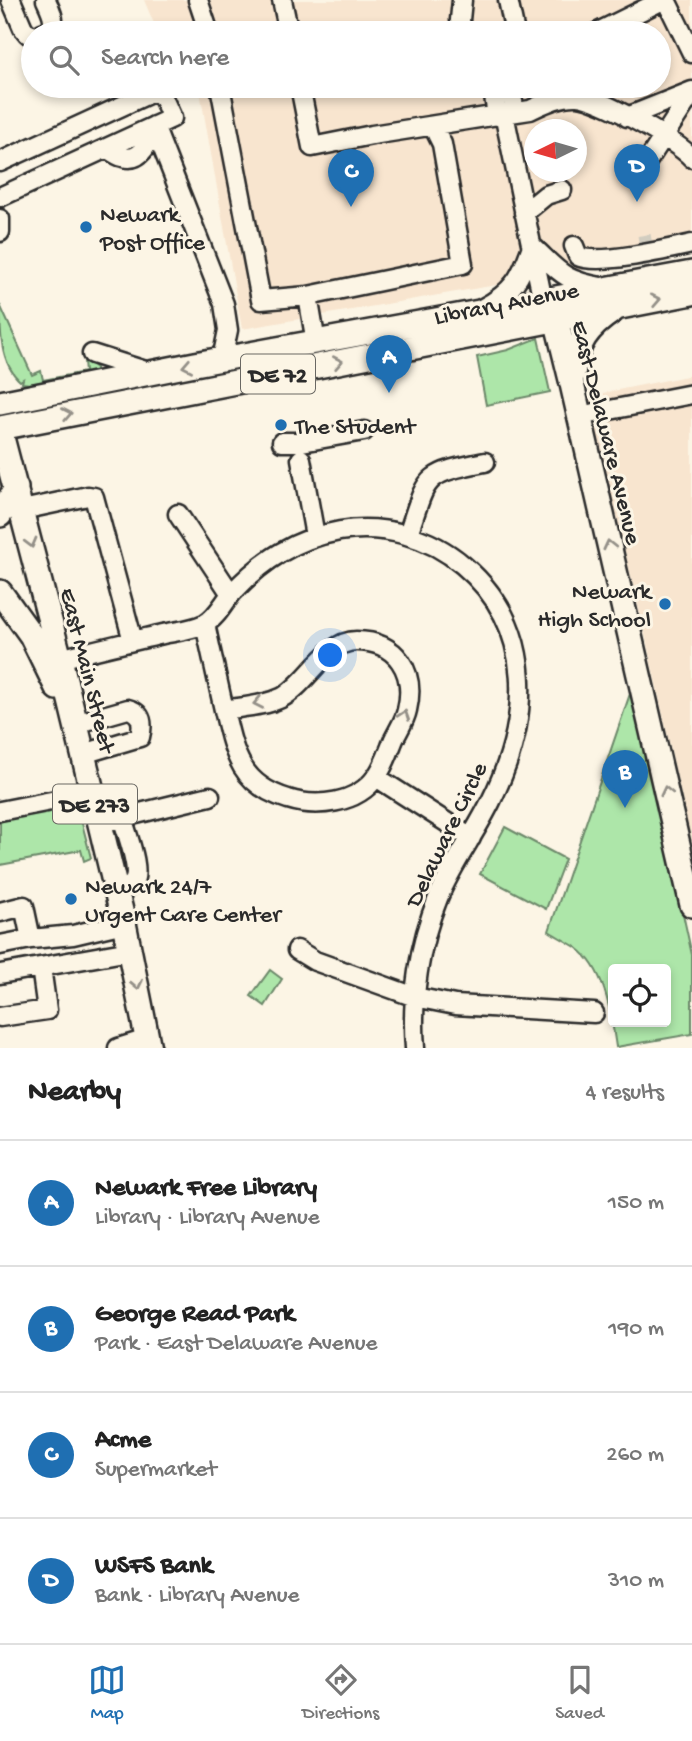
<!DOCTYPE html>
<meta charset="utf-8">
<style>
:root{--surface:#fff;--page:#f6f6f6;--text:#222;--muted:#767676;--line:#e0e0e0;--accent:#1f6fb2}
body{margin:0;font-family:"Gochi Hand",sans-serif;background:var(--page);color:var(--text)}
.controls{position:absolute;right:21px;bottom:21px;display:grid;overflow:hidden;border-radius:7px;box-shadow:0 4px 10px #0003}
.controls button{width:63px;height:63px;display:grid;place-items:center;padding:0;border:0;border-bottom:2px solid var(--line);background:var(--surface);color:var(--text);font:35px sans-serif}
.compass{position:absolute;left:524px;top:119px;width:63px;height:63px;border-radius:50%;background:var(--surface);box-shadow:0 4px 10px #0003;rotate:265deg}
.you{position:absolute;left:331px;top:656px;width:24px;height:24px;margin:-18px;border:5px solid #fff;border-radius:50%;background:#1a73e8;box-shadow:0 0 0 10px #1a73e833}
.badge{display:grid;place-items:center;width:46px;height:46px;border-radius:50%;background:var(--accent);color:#fff;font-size:23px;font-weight:700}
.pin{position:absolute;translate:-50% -58px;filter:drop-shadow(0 2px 4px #0008)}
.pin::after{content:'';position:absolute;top:37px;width:24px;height:21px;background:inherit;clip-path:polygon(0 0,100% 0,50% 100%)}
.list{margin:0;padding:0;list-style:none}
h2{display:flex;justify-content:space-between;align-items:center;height:91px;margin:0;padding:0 28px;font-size:30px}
h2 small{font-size:23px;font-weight:400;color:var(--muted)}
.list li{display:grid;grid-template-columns:46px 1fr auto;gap:21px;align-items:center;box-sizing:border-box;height:126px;padding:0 28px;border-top:2px solid var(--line)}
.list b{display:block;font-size:26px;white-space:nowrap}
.list p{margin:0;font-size:23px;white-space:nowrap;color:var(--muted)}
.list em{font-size:23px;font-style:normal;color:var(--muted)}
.icon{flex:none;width:38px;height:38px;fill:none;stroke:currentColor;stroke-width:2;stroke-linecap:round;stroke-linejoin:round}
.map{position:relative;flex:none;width:692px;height:1048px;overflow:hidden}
.search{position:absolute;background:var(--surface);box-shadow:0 4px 10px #0003;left:21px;right:21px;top:21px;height:77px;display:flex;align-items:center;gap:18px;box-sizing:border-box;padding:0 24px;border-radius:38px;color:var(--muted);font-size:26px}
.sheet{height:595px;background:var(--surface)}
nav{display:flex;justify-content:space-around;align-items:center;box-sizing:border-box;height:98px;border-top:2px solid var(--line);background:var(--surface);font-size:19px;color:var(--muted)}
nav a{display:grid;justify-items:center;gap:4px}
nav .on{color:var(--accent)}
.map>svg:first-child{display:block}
.built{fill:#f8e5cf;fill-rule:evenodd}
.green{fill:#ade6a9;stroke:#6c886a;stroke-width:2;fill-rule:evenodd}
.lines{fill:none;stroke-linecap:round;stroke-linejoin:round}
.minor-tunnel{stroke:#d2cdc0;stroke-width:18;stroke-dasharray:18 9;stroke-linecap:butt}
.minor-casing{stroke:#2b2b2b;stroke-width:23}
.major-casing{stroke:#2b2b2b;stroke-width:28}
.minor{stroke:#fcf5e5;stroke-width:18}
.major{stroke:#fcf5e5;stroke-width:23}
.oneway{stroke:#949088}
.poi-dot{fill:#1f6fb2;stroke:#fcf5e5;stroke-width:2.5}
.labels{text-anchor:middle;stroke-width:6;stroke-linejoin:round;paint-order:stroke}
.shield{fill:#fcf5e5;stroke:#6a6863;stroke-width:2}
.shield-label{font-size:23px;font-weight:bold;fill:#2b2b2b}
.poi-label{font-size:24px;fill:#2b2b2b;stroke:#fcf5e5;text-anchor:start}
.street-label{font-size:24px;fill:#2b2b2b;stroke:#fcf5e5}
</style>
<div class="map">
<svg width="692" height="1048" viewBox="0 0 692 1048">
<rect width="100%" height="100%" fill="#fcf5e5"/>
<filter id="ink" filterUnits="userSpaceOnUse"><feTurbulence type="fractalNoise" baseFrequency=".0143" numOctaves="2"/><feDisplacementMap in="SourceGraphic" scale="14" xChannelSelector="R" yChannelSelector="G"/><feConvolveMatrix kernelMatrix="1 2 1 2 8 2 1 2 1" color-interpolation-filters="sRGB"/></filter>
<g filter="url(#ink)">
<path class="built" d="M144,0h548v251l-450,78 -43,-243h460v-53h-501zM534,130h42v42h-42z
M692,375v469l-47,-209 -57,-239z"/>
<path class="green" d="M0,305l32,70 9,-4 2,9 42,-8 -1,-11 2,-1 10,8v4l-66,12 -8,-1 1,-4 -3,2c-20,-18 -20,-50 -20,-76z
M538,338l12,54 -64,13 -9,-48 31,-7z
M633,685l59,270v79l-76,13c-5,-33 -10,-77 -39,-99 -9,-6 -19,-11 -28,-17zM613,969h53v53h-53z
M77,804l14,54 -7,3 -3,-11 -81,15v-46z
M505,827l60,32 -19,50 -66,-35z
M270,970l12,9 -17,27 -14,-10z"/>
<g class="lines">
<path class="minor-tunnel" d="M639,245l13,-2"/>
<defs>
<path id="minor" d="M11,0l12,28 5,6 5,1
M198,0l11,33
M282,0l7,33
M462,0l-2,20 2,13
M508,0l7,33
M666,0l26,53
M42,33c18,-6 10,-20 4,-33
M596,33l67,-33
M220,86l41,214 47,-4 155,-32 -21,-120 -9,-18
M300,86l12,61 60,-12 158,-25c15,-7 31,-15 47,-14 22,1 100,45 115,62
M483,86l10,4 4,26
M510,86l5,26
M504,114l39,187
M627,117l65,-26
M154,126l70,178 4,26 -6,29
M107,148c4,3 10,8 16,9 19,6 27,-17 31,-31
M0,162l159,-73 13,29 -172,79
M647,162l45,-69
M524,213l22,-18 16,-5
M0,219v13
M574,246l4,10c19,10 91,-7 114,-12
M308,296l6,35 4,11
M483,308c30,-16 38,-30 49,-62 28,26 30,34 69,41
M92,354l60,19
M579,416l113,-22
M282,442h20l62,-11
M301,459l14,77
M22,510l66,-14 6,1 39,144
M178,514l53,80
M408,534c20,-58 14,-60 77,-72
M205,624l19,86c18,-3 40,-4 57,-12 26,-13 45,-57 75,-57 41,0 60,31 51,69 -2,10 -8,19 -13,29 -5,12 -10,28 -18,38 -19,27 -60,31 -88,22 -48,-14 -54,-46 -64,-89
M60,659c34,-9 69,-17 103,-25 13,-3 29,-4 41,-10 12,-5 20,-22 28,-31 31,-33 63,-54 108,-62 43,-7 89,5 123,34 74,62 68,156 28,236 -16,33 -39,63 -53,97 -19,46 -27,101 -23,150
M75,724l53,-15c15,4 15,16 12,28l-57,17
M376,777l95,61
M0,811l92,-18
M99,823l111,-27
M116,890c5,-1 12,-2 16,-6 11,-11 -6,-52 -10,-67
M0,912l24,-6 7,33
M0,945l31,-6 42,-4 51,-12
M297,950l18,11 100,36 40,8 139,8
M0,974l130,-23
M0,1017l47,-7 -6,-43
M118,1048l29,-9"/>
<path id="major" d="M547,307l9,12 16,65 120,521
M573,375c3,-32 14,-47 41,-65
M0,403l195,-39 497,-91
M0,428l692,-135
M0,430l60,229 64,264 25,125
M0,515l16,-27
M0,592l31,43 26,53"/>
</defs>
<use href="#minor" class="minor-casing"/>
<use href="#major" class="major-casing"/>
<use href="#minor" class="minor"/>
<use href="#major" class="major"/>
</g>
<defs><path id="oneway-chevron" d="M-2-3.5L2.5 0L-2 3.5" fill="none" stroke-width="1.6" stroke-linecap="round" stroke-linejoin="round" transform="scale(1.75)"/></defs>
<g class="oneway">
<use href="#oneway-chevron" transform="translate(656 300) rotate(-11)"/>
<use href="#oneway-chevron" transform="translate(338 362) rotate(-11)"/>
<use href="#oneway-chevron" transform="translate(187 366) rotate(169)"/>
<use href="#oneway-chevron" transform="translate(67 414) rotate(-11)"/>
<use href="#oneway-chevron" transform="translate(31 543) rotate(75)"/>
<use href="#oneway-chevron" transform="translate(609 545) rotate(-103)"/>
<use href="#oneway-chevron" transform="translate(258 703) rotate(169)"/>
<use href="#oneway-chevron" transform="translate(404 715) rotate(-71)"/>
<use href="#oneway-chevron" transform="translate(666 791) rotate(-103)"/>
<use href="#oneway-chevron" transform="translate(137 985) rotate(78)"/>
</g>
</g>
<g class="poi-dot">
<circle cx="86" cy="227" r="7"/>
<circle cx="281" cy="425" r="7"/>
<circle cx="665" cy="604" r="7"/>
<circle cx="71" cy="899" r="7"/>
</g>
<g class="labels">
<g class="shield">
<rect x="241" y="354.5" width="74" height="39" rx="5"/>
<rect x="53" y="784.5" width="84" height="39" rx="5"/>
</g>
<g class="shield-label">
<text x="278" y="382">DE 72</text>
<text x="95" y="812">DE 273</text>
</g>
<g class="poi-label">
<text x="100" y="221">Newark<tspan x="100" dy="28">Post Office</tspan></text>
<text x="295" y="433">The Student</text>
<text x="651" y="598" text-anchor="end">Newark<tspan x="651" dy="28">High School</tspan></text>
<text x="85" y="893">Newark 24/7<tspan x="85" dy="28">Urgent Care Center</tspan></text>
</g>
<g class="street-label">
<text transform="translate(506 302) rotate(-11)" y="8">Library Avenue</text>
<text transform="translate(608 432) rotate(76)" y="8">East Delaware Avenue</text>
<text transform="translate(89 670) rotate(76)" y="8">East Main Street</text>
<text transform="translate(445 834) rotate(-64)" y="8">Delaware Circle</text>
</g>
</g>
</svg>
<div class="controls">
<button><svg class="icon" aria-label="locate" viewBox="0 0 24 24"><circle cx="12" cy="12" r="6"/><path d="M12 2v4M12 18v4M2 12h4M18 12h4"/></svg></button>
</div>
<svg class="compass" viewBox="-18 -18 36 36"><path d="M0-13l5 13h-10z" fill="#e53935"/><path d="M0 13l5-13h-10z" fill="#767676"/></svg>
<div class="you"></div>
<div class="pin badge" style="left:389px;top:393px">A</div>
<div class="pin badge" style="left:625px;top:808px">B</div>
<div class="pin badge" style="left:351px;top:207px">C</div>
<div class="pin badge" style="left:637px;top:202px">D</div>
<div class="search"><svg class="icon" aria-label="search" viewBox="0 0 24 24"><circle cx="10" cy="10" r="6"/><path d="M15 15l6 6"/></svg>Search here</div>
</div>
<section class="sheet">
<h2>Nearby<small>4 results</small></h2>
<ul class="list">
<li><span class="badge">A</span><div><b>Newark Free Library</b><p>Library · Library Avenue</p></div><em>150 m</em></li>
<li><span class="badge">B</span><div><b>George Read Park</b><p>Park · East Delaware Avenue</p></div><em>190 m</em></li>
<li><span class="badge">C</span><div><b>Acme</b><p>Supermarket</p></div><em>260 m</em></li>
<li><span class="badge">D</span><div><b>WSFS Bank</b><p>Bank · Library Avenue</p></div><em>310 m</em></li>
</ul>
</section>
<nav>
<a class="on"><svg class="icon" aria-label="map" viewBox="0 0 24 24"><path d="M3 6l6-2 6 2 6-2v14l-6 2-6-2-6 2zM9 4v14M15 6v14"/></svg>Map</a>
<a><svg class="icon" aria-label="directions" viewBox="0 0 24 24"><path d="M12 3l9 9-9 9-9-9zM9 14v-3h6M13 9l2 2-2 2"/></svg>Directions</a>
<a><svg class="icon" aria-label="saved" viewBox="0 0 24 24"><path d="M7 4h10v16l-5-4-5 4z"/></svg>Saved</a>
</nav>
